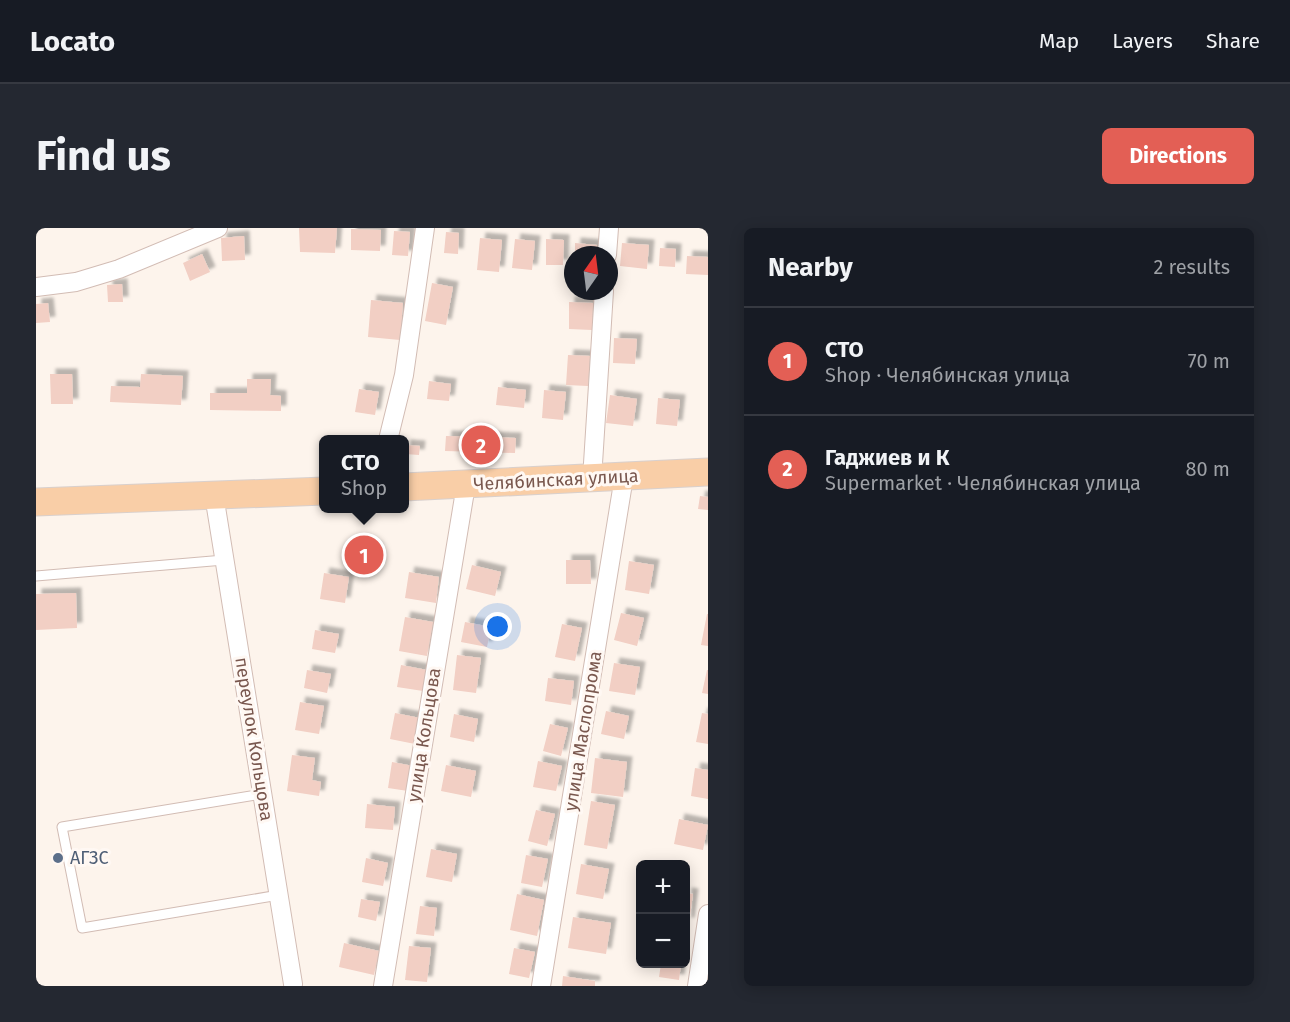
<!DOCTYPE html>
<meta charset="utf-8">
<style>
:root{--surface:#171b24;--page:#242831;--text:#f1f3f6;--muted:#9ea1a6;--line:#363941;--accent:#e35f55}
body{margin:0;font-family:"Fira Sans",sans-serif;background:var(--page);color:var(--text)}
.controls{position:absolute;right:18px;bottom:18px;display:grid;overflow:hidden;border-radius:9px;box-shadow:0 3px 15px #0003}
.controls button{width:54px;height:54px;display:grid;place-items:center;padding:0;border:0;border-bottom:2px solid var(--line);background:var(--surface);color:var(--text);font:30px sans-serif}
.compass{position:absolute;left:528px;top:18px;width:54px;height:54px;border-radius:50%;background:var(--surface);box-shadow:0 3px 15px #0003;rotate:14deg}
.you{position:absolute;left:462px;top:399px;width:21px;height:21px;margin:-15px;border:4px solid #fff;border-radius:50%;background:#1a73e8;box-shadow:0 0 0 9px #1a73e833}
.badge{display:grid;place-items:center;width:39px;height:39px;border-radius:50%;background:var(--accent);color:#fff;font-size:20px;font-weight:700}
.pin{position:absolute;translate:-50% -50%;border:3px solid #fff;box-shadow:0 2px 6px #0006}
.popup{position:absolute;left:283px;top:207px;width:90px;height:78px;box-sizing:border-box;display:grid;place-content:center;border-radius:9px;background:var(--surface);filter:drop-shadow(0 2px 4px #0005);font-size:20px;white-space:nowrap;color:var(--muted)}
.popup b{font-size:22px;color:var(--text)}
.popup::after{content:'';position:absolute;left:50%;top:100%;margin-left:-12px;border:12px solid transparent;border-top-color:var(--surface)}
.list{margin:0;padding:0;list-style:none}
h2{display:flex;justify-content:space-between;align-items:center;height:78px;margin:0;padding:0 24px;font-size:26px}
h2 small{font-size:20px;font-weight:400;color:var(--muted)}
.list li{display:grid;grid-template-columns:39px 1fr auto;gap:18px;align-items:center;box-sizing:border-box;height:108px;padding:0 24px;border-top:2px solid var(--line)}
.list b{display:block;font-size:22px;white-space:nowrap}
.list p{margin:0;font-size:20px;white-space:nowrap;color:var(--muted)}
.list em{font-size:20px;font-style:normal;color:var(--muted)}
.map{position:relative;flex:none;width:672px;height:758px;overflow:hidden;border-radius:9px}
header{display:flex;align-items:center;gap:36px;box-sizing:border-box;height:84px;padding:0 30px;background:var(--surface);border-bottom:2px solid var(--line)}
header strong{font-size:28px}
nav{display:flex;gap:33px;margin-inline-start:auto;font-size:21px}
.intro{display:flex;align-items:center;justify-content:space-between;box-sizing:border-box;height:144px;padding:0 36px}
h1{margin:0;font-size:42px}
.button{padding:15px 27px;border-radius:9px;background:var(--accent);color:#fff;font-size:21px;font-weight:700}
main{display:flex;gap:36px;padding:0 36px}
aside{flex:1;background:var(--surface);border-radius:9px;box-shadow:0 3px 15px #0003}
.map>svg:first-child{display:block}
.building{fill:#f2cfc4;filter:url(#shadow)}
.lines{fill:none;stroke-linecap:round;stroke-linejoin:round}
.service-casing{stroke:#d2bcb4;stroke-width:11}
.minor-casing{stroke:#d2bcb4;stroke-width:20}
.primary-casing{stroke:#d9d0cd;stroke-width:29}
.service{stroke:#fff;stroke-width:9}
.minor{stroke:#fff;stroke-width:18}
.primary{stroke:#f9cea7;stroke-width:27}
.service-dot{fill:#5c6f8a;stroke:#fff8f3;stroke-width:2}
.labels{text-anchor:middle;stroke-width:6;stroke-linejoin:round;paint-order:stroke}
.street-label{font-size:18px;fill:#79574e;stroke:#fff8f3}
.service-label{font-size:18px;fill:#4e5e75;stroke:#fff8f3;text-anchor:start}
</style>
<header>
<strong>Locato</strong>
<nav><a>Map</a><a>Layers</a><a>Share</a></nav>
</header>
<div class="intro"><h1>Find us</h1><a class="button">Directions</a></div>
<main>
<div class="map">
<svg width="672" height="758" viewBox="0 0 672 758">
<defs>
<filter id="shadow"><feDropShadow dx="5.5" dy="-5.5" stdDeviation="1.5" flood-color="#0004"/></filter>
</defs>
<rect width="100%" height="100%" fill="#fdf4ec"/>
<path class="building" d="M263,0h38l-2,25 -35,-1z
M315,1l30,1 -1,21 -29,-1z
M358,3l16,1 -2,24 -16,-1z
M410,4l13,1 -1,21 -14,-1z
M208,8l1,24 -23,1 -1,-23z
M444,10l22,2 -3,32 -22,-2z
M479,11l20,2 -3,29 -20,-2z
M510,11l18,1 -1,25h-17z
M539,15l22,2v10h-22z
M586,15l27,2 -2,24 -27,-3z
M624,20l16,1 -1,18 -16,-1z
M166,26l8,18 -20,9 -7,-18z
M651,28l21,1v18l-22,-1z
M396,55l21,4 -7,38 -21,-4z
M86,56l1,18h-15l-1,-17z
M335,72l32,3 -3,37 -32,-3z
M533,74l24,1 -1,27 -23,-1z
M12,75l2,19 -14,1v-19z
M578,110l23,1 -2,25 -22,-1z
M532,127l22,1 -2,30 -22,-1z
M14,146h22l1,30h-22z
M105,146l42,2 -2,29 -71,-3 1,-16 29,1z
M211,151h24l-1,16 11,1v15l-71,-1v-17h37z
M393,153l22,3 -2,17 -22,-2z
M462,159l28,3 -2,18 -28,-3z
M323,161l20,3 -4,23 -20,-3z
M508,162l22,2 -3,28 -21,-2z
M574,167l27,4 -4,27 -27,-3z
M622,170l22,2 -3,26 -21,-2z
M410,208l70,2 -1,15 -70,-2z
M369,217l15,1 -1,9 -14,-1z
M664,268l8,1v13l-10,-1z
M318,316l23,4 -3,17 -23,-4z
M530,332h24l1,24h-25z
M593,333l25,4 -5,29 -24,-4z
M436,337l29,7 -6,24 -29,-7z
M373,344l30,5 -3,26 -31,-5z
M288,345l25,4 -4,26 -25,-4z
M40,365l1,35 -41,2v-36z
M585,385l23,5 -7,28 -23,-6z
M671,386h1v32l-7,-1z
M369,389l28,5 -6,34 -28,-5z
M429,394l26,5 -4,20 -26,-5z
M526,396l20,4 -7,33 -20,-4z
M279,402l24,4 -4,19 -23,-4z
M421,427l24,3 -5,35 -23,-3z
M578,435l26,4 -5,28 -26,-4z
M365,437l26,5 -4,21 -26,-4z
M271,442l24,4 -4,19 -23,-5z
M671,442h1v24l-6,-1z
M512,450l26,3 -3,24 -26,-4z
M264,474l24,4 -5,28 -24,-4z
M570,483l23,5 -5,23 -23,-5z
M359,485l25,5 -5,26 -25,-5z
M666,485l6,1v30l-12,-2z
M418,486l24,5 -4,23 -24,-5z
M514,496l18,4 -7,28 -18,-5z
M256,527l23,3 -3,22 9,2 -2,14 -32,-5z
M559,530l32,4 -4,35 -32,-4z
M502,533l24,5 -6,25 -23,-4z
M356,534l21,4 -5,25 -20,-3z
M410,537l30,6 -5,26 -30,-6z
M659,540l13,2v29l-17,-3z
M555,573l24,4 -8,44 -23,-4z
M331,576l28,3 -2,23 -28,-2z
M500,582l19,4 -8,32 -19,-5z
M643,591l29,6 -5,25 -29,-6z
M395,621l26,5 -5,28 -26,-5z
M490,627l22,4 -6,28 -21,-4z
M330,630l22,5 -5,23 -21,-4z
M545,636l28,5 -6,30 -27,-5z
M650,665l7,1 -4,29h-3z
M481,666l27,6 -7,36 -27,-6z
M325,671l19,3 -4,19 -18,-4z
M384,678l17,2 -3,28 -18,-2z
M537,689l38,6 -5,31 -38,-6z
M308,715l35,8 -5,24 -35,-8z
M373,718l22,2 -4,34 -22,-2z
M478,720l21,4 -6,26 -20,-4z
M625,736h20l-2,16 -20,-3z
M527,748l32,5v5h-33z"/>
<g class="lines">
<defs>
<path id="service" d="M0,348l188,-16
M226,566l-200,33 20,101 197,-33"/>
<path id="minor" d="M571,27l2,-27
M0,59l40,-5 43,-13 99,-41
M352,212l16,-65 21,-147
M556,251l12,-188
M178,267l79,489
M347,758l83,-501
M505,758l83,-509
M661,758l11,-72"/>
<path id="primary" d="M368,259l304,-15
M0,274l288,-11"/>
</defs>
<use href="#service" class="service-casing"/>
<use href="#minor" class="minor-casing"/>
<use href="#primary" class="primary-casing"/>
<use href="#service" class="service"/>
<use href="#minor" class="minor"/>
<use href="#primary" class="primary"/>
</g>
<circle class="service-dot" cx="22" cy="630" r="6"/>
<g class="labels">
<g class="street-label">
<text transform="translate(520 252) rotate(-3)" y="6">Челябинская улица</text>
<text transform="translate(547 503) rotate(-81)" y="6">улица Маслопрома</text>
<text transform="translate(388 507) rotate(-81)" y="6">улица Кольцова</text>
<text transform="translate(218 511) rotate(81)" y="6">переулок Кольцова</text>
</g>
<g class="service-label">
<text x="34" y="636">АГЗС</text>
</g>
</g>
</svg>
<div class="controls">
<button>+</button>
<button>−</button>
</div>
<svg class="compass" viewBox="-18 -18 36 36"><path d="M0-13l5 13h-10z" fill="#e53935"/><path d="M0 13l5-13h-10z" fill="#9ea1a6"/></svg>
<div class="you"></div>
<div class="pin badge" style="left:328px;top:327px">1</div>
<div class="popup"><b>СТО</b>Shop</div>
<div class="pin badge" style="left:445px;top:217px">2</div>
</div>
<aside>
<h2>Nearby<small>2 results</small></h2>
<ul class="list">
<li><span class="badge">1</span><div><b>СТО</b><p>Shop · Челябинская улица</p></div><em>70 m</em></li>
<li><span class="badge">2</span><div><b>Гаджиев и К</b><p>Supermarket · Челябинская улица</p></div><em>80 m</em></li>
</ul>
</aside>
</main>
